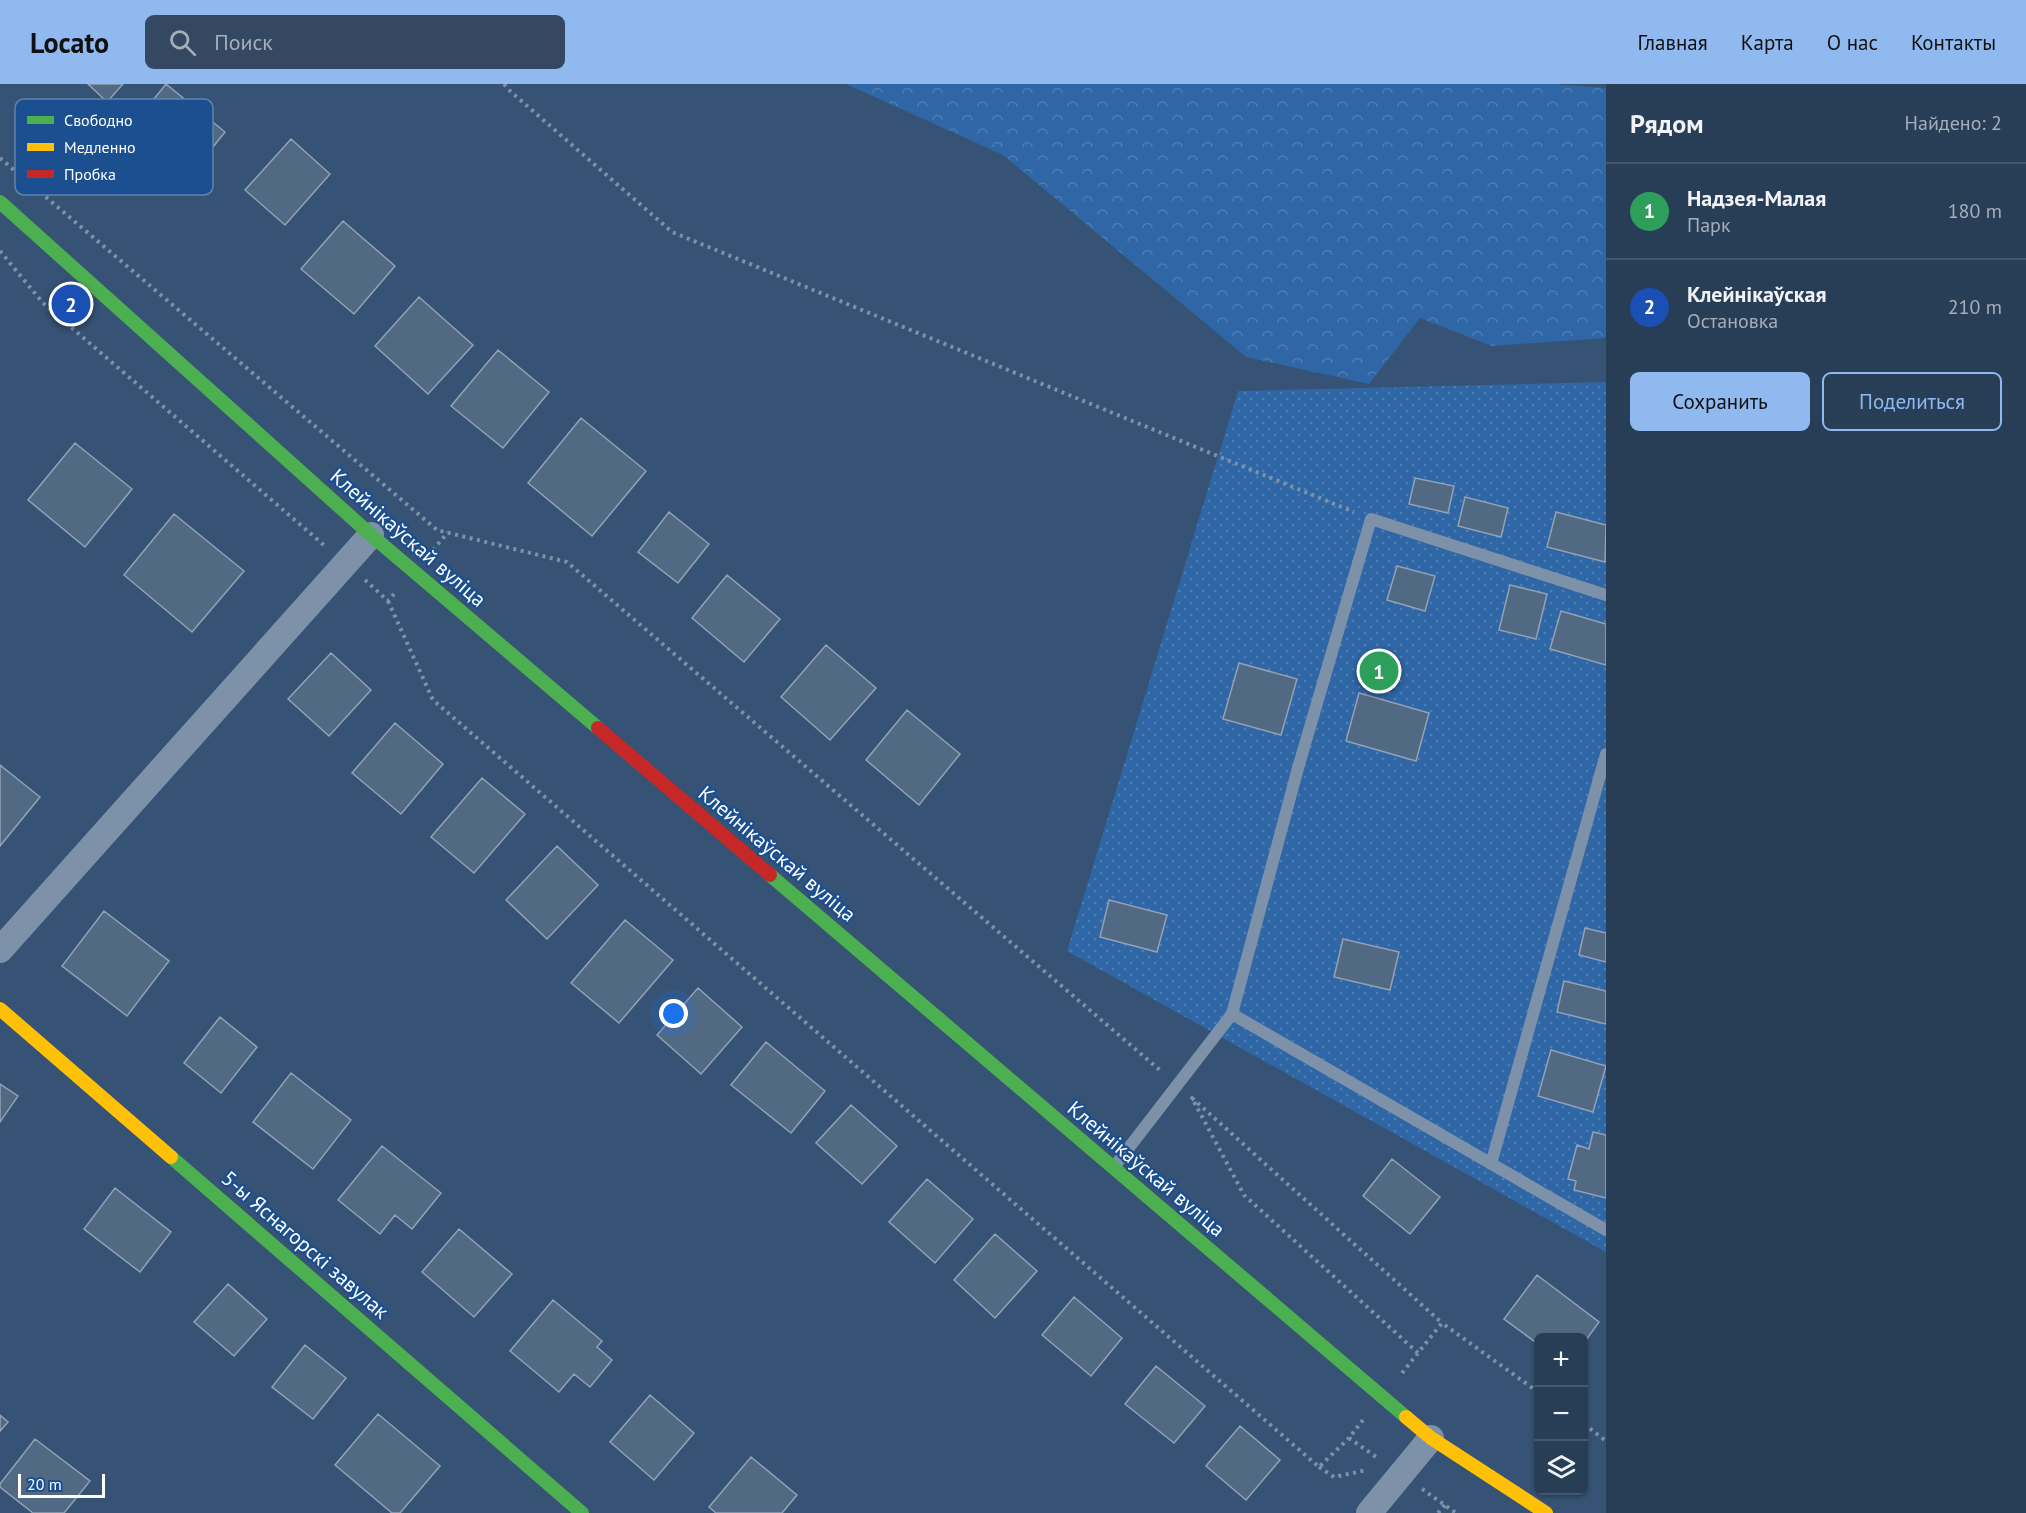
<!DOCTYPE html>
<html lang="ru">
<meta charset="utf-8">
<style>
:root{--surface:#283e57;--page:#344961;--text:#f1f3f6;--muted:#a5aeba;--line:#44576d;--accent:#90b9f0}
body{margin:0;font-family:"PT Sans",sans-serif;background:var(--page);color:var(--text)}
.controls{position:absolute;right:18px;bottom:18px;display:grid;overflow:hidden;border-radius:9px;box-shadow:0 2px 4px #0004}
.controls button{width:54px;height:54px;display:grid;place-items:center;padding:0;border:0;border-bottom:2px solid var(--line);background:var(--surface);color:var(--text);font:30px sans-serif}
.scale{position:absolute;left:18px;bottom:15px;width:87px;box-sizing:border-box;padding-left:6px;border:3px solid #fff;border-top:0;font-size:16px;line-height:21px;white-space:nowrap;color:#fff;-webkit-text-stroke:4px #1b4f8f;paint-order:stroke}
.you{position:absolute;left:674px;top:930px;width:21px;height:21px;margin:-15px;border:4px solid #fff;border-radius:50%;background:#1a73e8;box-shadow:0 0 0 9px #1a73e833}
.badge{display:grid;place-items:center;width:39px;height:39px;border-radius:50%;background:var(--accent);color:#fff;font-size:20px;font-weight:700}
.pin{position:absolute;translate:-50% -50%;border:3px solid #fff;box-shadow:0 2px 6px #0006}
.list{margin:0;padding:0;list-style:none}
h2{display:flex;justify-content:space-between;align-items:center;height:78px;margin:0;padding:0 24px;font-size:26px}
h2 small{font-size:20px;font-weight:400;color:var(--muted)}
.list li{display:grid;grid-template-columns:39px 1fr auto;gap:18px;align-items:center;box-sizing:border-box;height:96px;padding:0 24px;border-top:2px solid var(--line)}
.list b{display:block;font-size:22px;white-space:nowrap}
.list p{margin:0;font-size:20px;white-space:nowrap;color:var(--muted)}
.list em{font-size:20px;font-style:normal;color:var(--muted)}
.actions{display:flex;gap:12px;padding:18px 24px}
.actions a{flex:1;padding:14px 0;border:2px solid var(--accent);border-radius:9px;text-align:center;font-size:21px;color:var(--accent)}
.actions .main{background:var(--accent);color:#111}
.icon{flex:none;width:33px;height:33px;fill:none;stroke:currentColor;stroke-width:2;stroke-linecap:round;stroke-linejoin:round}
.map{position:relative;flex:none;width:1606px;height:1429px;overflow:hidden}
header{display:flex;align-items:center;gap:36px;box-sizing:border-box;height:84px;padding:0 30px;background:var(--accent);color:#111}
header strong{font-size:28px}
nav{display:flex;gap:33px;margin-inline-start:auto;font-size:21px}
.search{width:420px;height:54px;background:var(--page);display:flex;align-items:center;gap:15px;box-sizing:border-box;padding:0 21px;border-radius:9px;color:var(--muted);font-size:22px}
main{display:flex}
aside{flex:1;background:var(--surface)}
.map>svg:first-child{display:block}
.forest{fill:url(#forest-crowns)}
.garden{fill:url(#garden-dots)}
.building{fill:#526984;stroke:#92a2b6;stroke-width:1.5}
.lines{fill:none;stroke-linecap:round;stroke-linejoin:round}
.path{stroke:#7d92a8;stroke-width:4;stroke-dasharray:3 4.5;stroke-linecap:butt}
.lane{stroke:#7d92a8;stroke-width:12}
.street{stroke:#7d92a8;stroke-width:26}
.fast{stroke:#4caf50;stroke-width:14}
.slow{stroke:#ffc107;stroke-width:14}
.jam{stroke:#c62828;stroke-width:14}
.labels{text-anchor:middle;stroke-width:4.5;stroke-linejoin:round;paint-order:stroke}
.street-label{font-size:21px;fill:#fff;stroke:#1b4f8f}
.key{fill:#1b4f8f;stroke:#5f84b1;stroke-width:1.5}
.key-label{font-size:16px;fill:#fff}
</style>
<header>
<strong>Locato</strong>
<div class="search"><svg class="icon" aria-label="search" viewBox="0 0 24 24"><circle cx="10" cy="10" r="6"/><path d="M15 15l6 6"/></svg>Поиск</div>
<nav><a>Главная</a><a>Карта</a><a>О нас</a><a>Контакты</a></nav>
</header>
<main>
<div class="map">
<svg width="1606" height="1429" viewBox="0 0 1606 1429">
<defs>
<pattern id="forest-crowns" width="20" height="18" patternUnits="userSpaceOnUse" patternTransform="scale(1.5)"><rect width="20" height="18" fill="#2f66a5"/><path d="M2 6a3 3 0 1 1 6 0M12 15a3 3 0 1 1 6 0" fill="none" stroke="#4e7db2"/></pattern>
<pattern id="garden-dots" width="8" height="8" patternUnits="userSpaceOnUse" patternTransform="scale(1.5)"><rect width="8" height="8" fill="#2f66a5"/><path d="M2 2h.1M6 6h.1" fill="none" stroke="#4e7db2" stroke-width="1.8" stroke-linecap="round"/></pattern>
</defs>
<rect width="100%" height="100%" fill="#365274"/>
<path class="forest" d="M846,0h708l52,4v250l-114,8 -72,-28 -51,66 -123,-27 -243,-202z"/>
<path class="garden" d="M1606,298v870l-539,-301 171,-560z"/>
<path class="building" d="M88,0h35l-16,18z
M166,0l59,48 -49,61 -60,-47z
M291,55l39,35 -45,51 -40,-35z
M343,137l52,45 -41,48 -53,-45z
M419,213l54,48 -45,49 -53,-48z
M498,266l51,42 -46,56 -52,-42z
M581,334l65,53 -54,65 -64,-53z
M75,359l57,46 -47,58 -57,-47z
M1415,394l39,8 -6,27 -39,-9z
M1465,413l43,11 -7,29 -43,-11z
M669,428l40,32 -31,39 -40,-31z
M1556,428l50,13 -1,37 -58,-15z
M174,430l70,57 -52,61 -68,-57z
M1397,482l38,10 -10,35 -38,-11z
M727,491l53,44 -36,43 -52,-44z
M1510,501l37,9 -11,45 -37,-9z
M1561,527l45,13v41l-56,-16z
M826,561l50,43 -46,52 -49,-43z
M331,569l40,37 -42,46 -41,-37z
M1239,579l58,16 -16,56 -58,-16z
M1359,609l70,20 -13,48 -70,-20z
M907,626l53,44 -41,51 -53,-45z
M395,639l48,41 -42,50 -49,-41z
M0,681l40,32 -40,49z
M482,694l43,36 -51,59 -43,-36z
M557,762l41,39 -51,54 -41,-39z
M1109,816l58,15 -10,37 -57,-15z
M104,827l65,50 -42,55 -65,-50z
M625,836l48,40 -54,63 -48,-40z
M1585,844l21,5v29l-27,-7z
M1343,855l56,13 -9,38 -56,-13z
M1564,897l42,10v33l-49,-12z
M698,904l44,39 -41,47 -44,-39z
M220,933l37,30 -36,46 -37,-30z
M766,958l59,49 -34,42 -60,-48z
M1551,966l55,16 -13,46 -55,-16z
M291,989l60,47 -38,49 -60,-47z
M0,1000l18,12 -18,26z
M851,1021l46,41 -35,38 -46,-41z
M1593,1048l13,3v63l-32,-8 2,-9 -8,-2 9,-34 12,4z
M382,1062l59,47 -29,36 -17,-14 -15,19 -42,-34z
M1392,1075l48,38 -30,37 -47,-38z
M927,1095l46,40 -38,44 -46,-41z
M115,1104l56,44 -31,40 -56,-43z
M459,1145l53,45 -38,43 -52,-45z
M995,1150l42,37 -42,47 -41,-38z
M1537,1191l62,47 -15,21v-5h-46v6l-34,-25z
M228,1200l39,35 -33,37 -40,-34z
M1074,1213l48,41 -31,38 -49,-41z
M553,1216l49,41 -5,6 15,13 -22,27 -16,-13 -15,18 -49,-41z
M305,1261l41,33 -33,41 -41,-32z
M1156,1282l49,40 -31,37 -49,-39z
M650,1311l44,38 -40,47 -44,-38z
M378,1330l62,52 -40,47h-8l-57,-48z
M0,1331l8,7 -8,9z
M1240,1342l40,34 -34,40 -40,-34z
M35,1355l55,42 -26,32h-31l-33,-26v-3z
M751,1373l46,38 -15,18h-66l-7,-6z"/>
<g class="lines">
<path class="path" d="M504,0l6,7 162,141 682,280
M0,74l437,372 130,32 595,510
M0,167l43,52 282,243
M433,466l15,-18
M365,496l23,21 6,-7
M388,517l45,99 886,767 30,-29
M1418,1269l-174,-158 -52,-97 250,225
M1402,1289l40,-50 96,69
M1363,1336l-14,18 30,21
M1584,1340l22,17
M1319,1383l15,10 33,-7
M1422,1405l34,24
M1438,1429l7,-8"/>
<path class="lane" d="M1606,511l-235,-76 -73,249 -66,246 374,216
M1491,1080l115,-410
M1114,1083l118,-153"/>
<path class="street" d="M0,866l371,-415
M1369,1429l62,-75"/>
<path class="fast" d="M0,118l371,333 227,193
M770,791l636,542
M171,1073l411,356"/>
<path class="slow" d="M0,925l171,148
M1406,1333l25,21 115,75"/>
<path class="jam" d="M598,644l172,147"/>
</g>
<g class="labels">
<g class="street-label">
<text transform="translate(408 454) rotate(41)" y="7">Клейнікаўскай вуліца</text>
<text transform="translate(777 770) rotate(40)" y="7">Клейнікаўскай вуліца</text>
<text transform="translate(1146 1085) rotate(40)" y="7">Клейнікаўскай вуліца</text>
<text transform="translate(305 1161) rotate(41)" y="7">5-ы Яснагорскі завулак</text>
</g>
</g>
<rect x="15" y="15" width="198" height="96" rx="9" class="key"/>
<rect x="27" y="32" width="27" height="8" fill="#4caf50"/>
<rect x="27" y="59" width="27" height="8" fill="#ffc107"/>
<rect x="27" y="86" width="27" height="8" fill="#c62828"/>
<g class="key-label">
<text x="64" y="42">Свободно</text>
<text x="64" y="69">Медленно</text>
<text x="64" y="96">Пробка</text>
</g>
</svg>
<div class="controls">
<button>+</button>
<button>−</button>
<button><svg class="icon" aria-label="layers" viewBox="0 0 24 24"><path d="M12 4l9 5-9 5-9-5zM3 14l9 5 9-5"/></svg></button>
</div>
<div class="scale">20 m</div>
<div class="you"></div>
<div class="pin badge" style="left:1379px;top:587px;background:#2e9e5b">1</div>
<div class="pin badge" style="left:71px;top:220px;background:#1a4fb4">2</div>
</div>
<aside>
<h2>Рядом<small>Найдено: 2</small></h2>
<ul class="list">
<li><span class="badge" style="background:#2e9e5b">1</span><div><b>Надзея-Малая</b><p>Парк</p></div><em>180 m</em></li>
<li><span class="badge" style="background:#1a4fb4">2</span><div><b>Клейнікаўская</b><p>Остановка</p></div><em>210 m</em></li>
</ul>
<div class="actions"><a class="main">Сохранить</a><a>Поделиться</a></div>
</aside>
</main>
